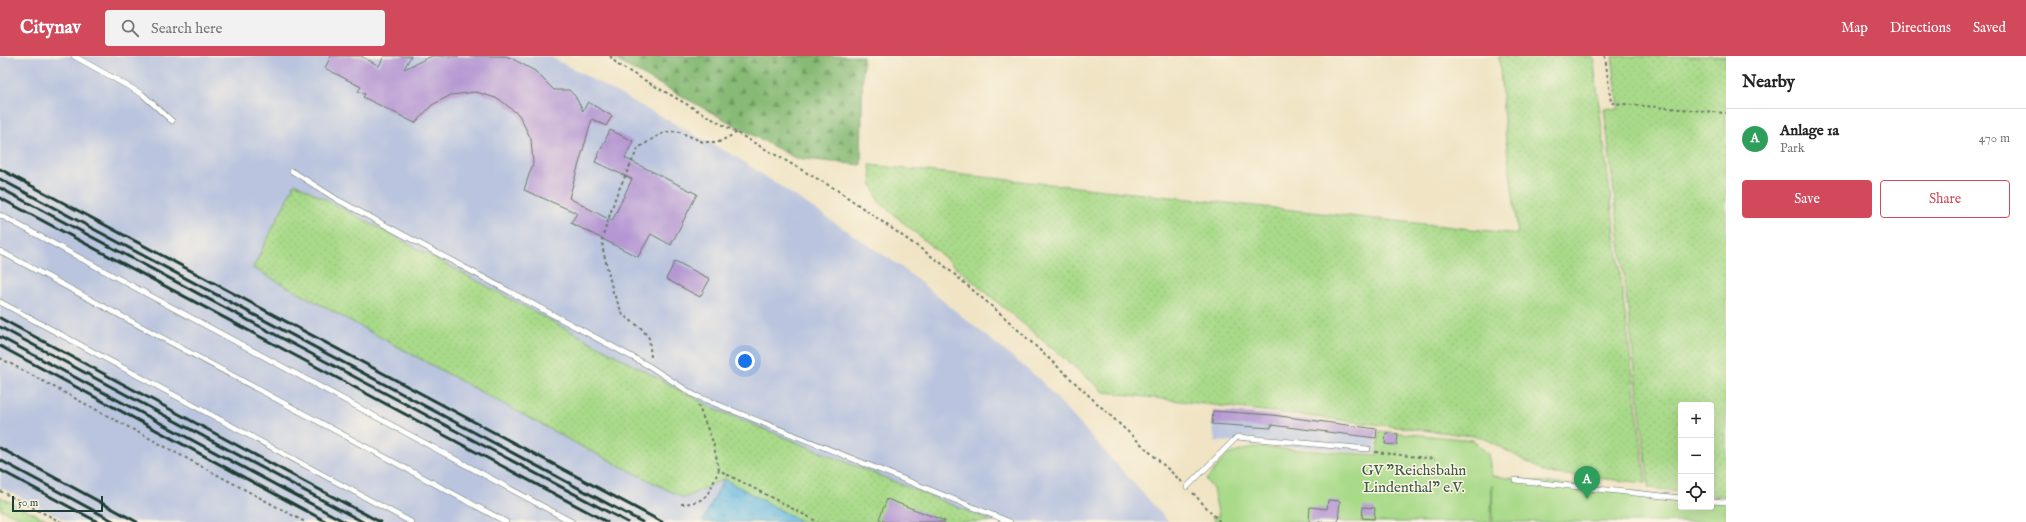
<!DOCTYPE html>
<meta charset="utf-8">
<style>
:root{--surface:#fff;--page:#f2f2f2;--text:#222;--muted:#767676;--line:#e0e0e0;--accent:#d1495b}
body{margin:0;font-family:"IM FELL English",serif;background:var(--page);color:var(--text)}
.controls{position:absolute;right:12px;bottom:12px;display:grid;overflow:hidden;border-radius:4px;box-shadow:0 4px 16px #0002}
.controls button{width:36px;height:36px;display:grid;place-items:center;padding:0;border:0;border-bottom:1px solid var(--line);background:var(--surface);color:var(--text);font:20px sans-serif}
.scale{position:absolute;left:12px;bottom:10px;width:91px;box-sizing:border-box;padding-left:4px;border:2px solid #1f3d34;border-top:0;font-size:11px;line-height:14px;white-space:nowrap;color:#1f3d34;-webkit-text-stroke:3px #fcf5e5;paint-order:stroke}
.you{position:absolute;left:745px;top:305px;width:14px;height:14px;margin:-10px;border:3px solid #fff;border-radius:50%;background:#1a73e8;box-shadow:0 0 0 6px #1a73e833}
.badge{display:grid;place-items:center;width:26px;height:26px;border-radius:50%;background:var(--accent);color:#fff;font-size:13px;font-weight:700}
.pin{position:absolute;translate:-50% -33px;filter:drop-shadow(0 1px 2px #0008)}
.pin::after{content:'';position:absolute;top:21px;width:14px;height:12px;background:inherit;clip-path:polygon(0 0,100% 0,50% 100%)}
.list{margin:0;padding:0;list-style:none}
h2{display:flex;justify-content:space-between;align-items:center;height:52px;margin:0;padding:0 16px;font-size:17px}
h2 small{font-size:13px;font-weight:400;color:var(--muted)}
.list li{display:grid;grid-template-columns:26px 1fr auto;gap:12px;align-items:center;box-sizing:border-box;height:60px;padding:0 16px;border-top:1px solid var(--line)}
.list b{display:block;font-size:15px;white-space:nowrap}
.list p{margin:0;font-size:13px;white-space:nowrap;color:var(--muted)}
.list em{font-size:13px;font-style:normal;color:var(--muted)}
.actions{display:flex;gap:8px;padding:12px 16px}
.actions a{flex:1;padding:9px 0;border:1px solid var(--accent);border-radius:4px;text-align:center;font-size:14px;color:var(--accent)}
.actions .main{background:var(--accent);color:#fff}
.icon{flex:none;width:22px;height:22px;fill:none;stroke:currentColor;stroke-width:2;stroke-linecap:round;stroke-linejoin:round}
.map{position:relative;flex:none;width:1726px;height:466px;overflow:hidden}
header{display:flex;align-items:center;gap:24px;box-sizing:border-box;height:56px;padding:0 20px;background:var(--accent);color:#fff}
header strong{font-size:19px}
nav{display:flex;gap:22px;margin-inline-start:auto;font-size:14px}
.search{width:280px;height:36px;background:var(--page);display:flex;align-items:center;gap:10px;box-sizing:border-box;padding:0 14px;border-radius:4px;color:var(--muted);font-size:15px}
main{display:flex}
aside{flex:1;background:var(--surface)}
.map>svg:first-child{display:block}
.industrial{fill:#bac4de}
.grass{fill:url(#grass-dots);stroke:#648c5e}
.forest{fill:url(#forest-firs);stroke:#527c54}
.green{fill:#a9da89;stroke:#648c5e}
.water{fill:url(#water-ripples);stroke:#417a8a}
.building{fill:#b598d3}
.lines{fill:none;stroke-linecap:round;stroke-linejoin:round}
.service-casing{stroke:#687767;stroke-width:6}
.path{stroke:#687767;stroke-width:2;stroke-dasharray:3 3;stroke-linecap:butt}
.service{stroke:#fff;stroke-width:5}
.rail{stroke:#1f3d34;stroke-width:3}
.labels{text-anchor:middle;stroke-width:3;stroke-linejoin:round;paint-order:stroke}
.park-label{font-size:15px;fill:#3b5c45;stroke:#fcf5e5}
</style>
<header>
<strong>Citynav</strong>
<div class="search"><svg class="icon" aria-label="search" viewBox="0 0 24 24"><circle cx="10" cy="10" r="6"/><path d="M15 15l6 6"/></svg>Search here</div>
<nav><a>Map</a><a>Directions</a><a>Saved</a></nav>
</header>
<main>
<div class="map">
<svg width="1726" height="466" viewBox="0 0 1726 466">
<defs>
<pattern id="grass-dots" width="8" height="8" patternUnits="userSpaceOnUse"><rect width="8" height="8" fill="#a9da89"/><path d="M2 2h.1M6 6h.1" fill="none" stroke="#91bc77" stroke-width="1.8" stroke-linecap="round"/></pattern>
<pattern id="forest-firs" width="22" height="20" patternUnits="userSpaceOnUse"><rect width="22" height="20" fill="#86ba75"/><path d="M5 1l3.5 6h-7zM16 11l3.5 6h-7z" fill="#6d9861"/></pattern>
<pattern id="water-ripples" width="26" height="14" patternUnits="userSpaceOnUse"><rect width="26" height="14" fill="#63b8e0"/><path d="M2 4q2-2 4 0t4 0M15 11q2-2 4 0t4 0" fill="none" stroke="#5197b6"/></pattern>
</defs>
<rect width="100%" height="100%" fill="#fcf5e5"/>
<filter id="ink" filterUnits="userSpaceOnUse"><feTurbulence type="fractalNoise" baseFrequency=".025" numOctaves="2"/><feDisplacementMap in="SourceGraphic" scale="8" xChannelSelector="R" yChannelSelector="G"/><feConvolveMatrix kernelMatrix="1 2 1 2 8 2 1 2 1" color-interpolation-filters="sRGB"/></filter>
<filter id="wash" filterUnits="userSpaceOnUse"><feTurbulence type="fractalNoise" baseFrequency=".012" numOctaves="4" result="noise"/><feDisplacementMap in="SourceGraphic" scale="16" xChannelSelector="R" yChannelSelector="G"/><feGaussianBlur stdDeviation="0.9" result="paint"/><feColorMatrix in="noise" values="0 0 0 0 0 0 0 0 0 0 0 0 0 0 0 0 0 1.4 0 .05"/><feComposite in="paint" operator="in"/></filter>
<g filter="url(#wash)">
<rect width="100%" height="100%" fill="#f0e4c5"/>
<path class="industrial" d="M0,0h549l187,101 164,109 139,113 130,143h-1100l-69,-35z
M1272,359l105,14 -2,24 -160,-12 -3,-17z"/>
<path class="grass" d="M1499,0h94l53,427 -99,-10 -65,-36 -378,-45 -225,-190 -7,-17 -2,-20 648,69 -13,-101z
M1612,0h114v440l-15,-1v-90h-30v87l-32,-4 -45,-380 15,1z
M295,127l422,227 277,112h-192l-78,-43 -40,19 -105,-53 -326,-177z
M0,440l6,4 46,22h-23l-29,-13z"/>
<path class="forest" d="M608,0h255l-2,109 -66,-7z"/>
<path class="green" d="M1379,375l93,9 16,14 4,22 189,22v9h30v-6l15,1v20h-233l-1,-37 -1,37h-274l-5,-5 7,-1 -6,-27 -7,-9 21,-25 27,-8 123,8z"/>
<path class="water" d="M724,423l78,43h-100z"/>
<g id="blocks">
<path class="building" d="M331,0h30l18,10 5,-10h27l-7,13 28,-13h74l5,2 24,13 19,19h15l6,6 8,15 5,-9 24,14 -6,10 -14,-7 -23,79 43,23 20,-42 -37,-17 15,-32 23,11 -8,17 72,36 -26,51 -20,-11 -13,23 -67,-34 6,-10 -53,-23 9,-27 -2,-24 -12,-24 -20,-16 -23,-7 -25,3 -19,10 -17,18 -52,-26 2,-3 -7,-3 3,-4 -36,-19z
M675,205l35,18 -10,18 -34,-18z
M1213,355l59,4 105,14 -1,9 -105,-13v3l-59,-4z
M1386,377l12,1 -1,11 -12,-1z
M887,443l58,22v1h-59l-7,-3z
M1328,444l12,1 -2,21h-29l1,-15 17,2z
M1363,451l12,1 -1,11 -12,-1z"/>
</g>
</g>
<g filter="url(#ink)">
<use href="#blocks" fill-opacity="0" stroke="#687767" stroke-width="1"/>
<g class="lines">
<defs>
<path id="service" d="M74,0l68,38 30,27
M292,115l46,29 311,166 45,29 316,127
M0,159l572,307
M0,195l506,271
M0,246l411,220
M1515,424l166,18
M1187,431l50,-50 131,12
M1711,445l15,1"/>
</defs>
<use href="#service" class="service-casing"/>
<path class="path" d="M610,0l8,9 219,125 104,73 61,52 180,167
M1605,0l6,47 115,10
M651,301l-2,-19 -8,-10 -18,-13 -10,-23 -10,-42 -1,-11 14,-43 22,-48 18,-11 9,-5 12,-1 26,11h16l19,-10
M0,302l305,164
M698,349l15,37 6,28 99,52
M1375,396l60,7
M0,435l61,31
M1193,437l27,29
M681,448c29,-2 27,-11 38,-34"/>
<use href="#service" class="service"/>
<path class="rail" d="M0,113l662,353
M0,123l642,343
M0,132l627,334
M0,142l607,324
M0,262l380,204
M0,271l363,195
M0,281l345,185
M0,290l327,176
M0,392l137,74
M0,404l115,62
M0,414l98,52"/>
</g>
</g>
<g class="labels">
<g class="park-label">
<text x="1414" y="419">GV "Reichsbahn<tspan x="1414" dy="17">Lindenthal" e.V.</tspan></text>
</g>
</g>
</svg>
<div class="controls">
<button>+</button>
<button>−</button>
<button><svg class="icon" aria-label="locate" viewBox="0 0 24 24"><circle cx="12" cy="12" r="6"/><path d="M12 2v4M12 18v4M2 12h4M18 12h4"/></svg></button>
</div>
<div class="scale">50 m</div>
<div class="you"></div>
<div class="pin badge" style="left:1587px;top:443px;background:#2e9e5b">A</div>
</div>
<aside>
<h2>Nearby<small></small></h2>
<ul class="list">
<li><span class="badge" style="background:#2e9e5b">A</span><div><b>Anlage 1a</b><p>Park</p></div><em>470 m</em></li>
</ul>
<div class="actions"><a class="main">Save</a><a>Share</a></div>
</aside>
</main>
